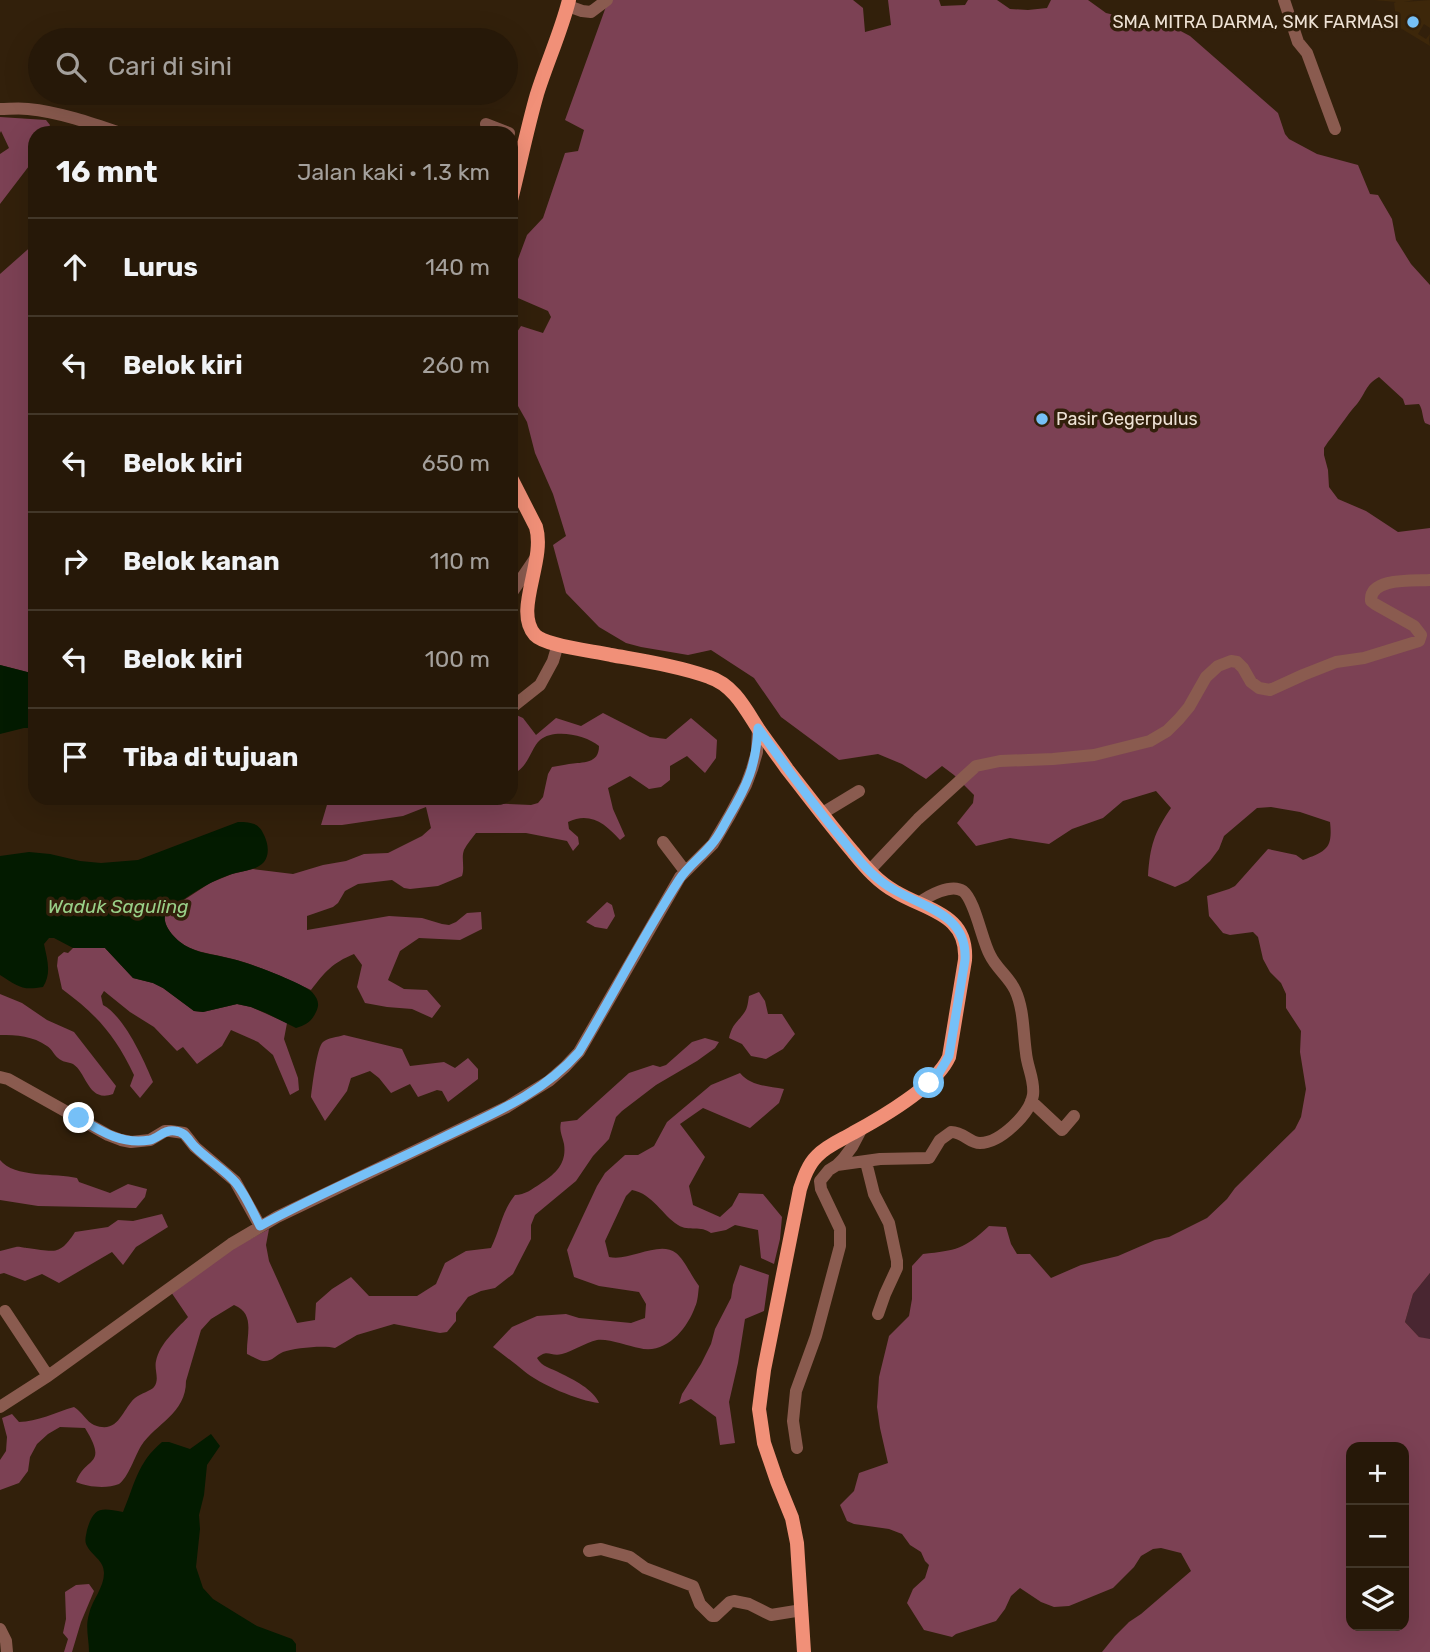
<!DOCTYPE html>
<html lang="id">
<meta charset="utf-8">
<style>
:root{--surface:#261808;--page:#322516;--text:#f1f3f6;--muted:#a4a09c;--line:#423729}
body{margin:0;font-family:Rubik,sans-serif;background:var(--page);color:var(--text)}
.controls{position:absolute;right:21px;bottom:21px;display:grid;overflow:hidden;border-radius:14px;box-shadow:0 7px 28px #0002}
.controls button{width:63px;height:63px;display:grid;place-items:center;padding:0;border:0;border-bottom:2px solid var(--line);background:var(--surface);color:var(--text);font:35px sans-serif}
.stop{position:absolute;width:21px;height:21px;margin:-16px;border:5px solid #76c0f7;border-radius:50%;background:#fff}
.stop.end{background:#76c0f7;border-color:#fff;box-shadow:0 2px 7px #0008}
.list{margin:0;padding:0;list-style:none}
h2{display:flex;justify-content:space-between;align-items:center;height:91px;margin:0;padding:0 28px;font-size:30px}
h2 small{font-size:23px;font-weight:400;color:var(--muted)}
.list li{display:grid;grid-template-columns:46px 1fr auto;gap:21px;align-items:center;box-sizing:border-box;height:98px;padding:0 28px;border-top:2px solid var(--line)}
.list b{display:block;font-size:26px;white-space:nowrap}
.list em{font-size:23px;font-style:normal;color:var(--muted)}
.icon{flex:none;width:38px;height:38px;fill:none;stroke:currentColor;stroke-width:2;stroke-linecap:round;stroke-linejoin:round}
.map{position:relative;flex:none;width:1430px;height:1652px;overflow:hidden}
.search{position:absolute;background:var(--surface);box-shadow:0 7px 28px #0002;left:28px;top:28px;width:490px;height:77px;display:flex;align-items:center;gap:18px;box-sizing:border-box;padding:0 24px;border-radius:38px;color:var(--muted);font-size:26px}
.panel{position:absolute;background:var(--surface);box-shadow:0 7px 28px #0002;left:28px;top:126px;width:490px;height:679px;border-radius:21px}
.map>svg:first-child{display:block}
.built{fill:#3d270a}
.green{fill:#492631}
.forest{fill:#7c4154;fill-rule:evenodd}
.water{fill:#031b00}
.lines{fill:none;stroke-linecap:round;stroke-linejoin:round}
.minor{stroke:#8a5b4f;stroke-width:12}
.major{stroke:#f19078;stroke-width:14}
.route{stroke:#76c0f7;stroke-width:9}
.poi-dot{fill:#76c0f7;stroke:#32200b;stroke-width:2.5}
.labels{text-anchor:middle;stroke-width:7;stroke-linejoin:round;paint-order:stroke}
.poi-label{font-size:18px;fill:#eee2d5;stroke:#32200b;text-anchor:end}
.water-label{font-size:19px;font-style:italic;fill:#99d088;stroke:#32200b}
</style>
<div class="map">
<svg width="1430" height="1652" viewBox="0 0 1430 1652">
<rect width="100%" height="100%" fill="#32200b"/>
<path class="built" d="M1374,0h40l-10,2 26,-2v28l-6,-4 -6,10 8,5 4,-5 -1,6 1,6 -33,-20 -3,-23 2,-1z"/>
<path class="green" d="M1430,1273v66l-1,1 -10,-3 -14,-15 8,-28z"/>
<path class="forest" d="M611,0h242l10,8 2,24 26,-7 -3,-25h51l2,6 24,-1 3,-5h29l13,9 18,1 19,-2 4,-8h37l18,13 53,13 14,1 17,9 88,77 7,21 4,5 28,15 41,11 12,29 8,1 14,24 4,21 15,24 19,21v140l-5,-2c-3,-7 -2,-13 -6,-19l-14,1 -2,-6 -24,-22c-14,8 -13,16 -22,27 -11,12 -19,26 -29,38l-4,6v7l4,15 1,17 9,12 28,12 32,21 32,-4v745l-17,21 -8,28 14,15 11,2v313h-328l13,-16 14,-14 12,-8 50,-43 -10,-18 -20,-5 -8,1 -12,7 -7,11 -21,21 -44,18 -15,1 -13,-5 -21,-14 -9,8 -6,13 -9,12 -40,13 -4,3 -28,-7 -17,-27 6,-14 12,-11 4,-13 -4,-4 -4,-9 -11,-7 -8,-11 -13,-5 -35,-5 -7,-3 -7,-16 14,-14 5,-18 29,-10 -8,-35 -3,-21 2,-30 10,-41 20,-20 3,-17v-33l11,-12c34,-4 40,-4 66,-28l17,1 5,17 6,10h13l21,24 30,-13 37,-9 37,-16 14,-3 38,-19 20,-19 8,-11 60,-59 6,-12 5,-28 -6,-37 1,-21 -15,-23v-14l-5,-11 -11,-11 -7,-13 -5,-22 -5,-5 -23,3 -7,-2 -14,-17 -2,-20 22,-7 6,-3 33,-37 28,6 7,5c23,-9 30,-11 27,-38l-30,-10 -29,-5 -14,1 -33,28 -5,13 -9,12 -22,20 -13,6 -27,-11c2,-30 6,-43 23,-68l-15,-17 -33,10 -20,17 -31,11 -23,15 -39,-6 -34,8 -19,-23 16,-20 1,-8 -20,-20 -12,-9 -16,13 -24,-15 -24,-10 -39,6 -58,-43 -27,-39 -43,-28 -23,5 -47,-8 -15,-4 -27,-16 -33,-34 -13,-48 13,-9 -13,-42 -18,-41 -8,-31 -9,-16 -7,-39v-26l10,-15 22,7 8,-16 -3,-6 -37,-16v-17l16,-43 16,-17 22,-65 13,-2 6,-21 -19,-10 43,-119zM1351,1447h53v179h-53z
M0,117l46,3 4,5 -4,8h-11v22l-6,11 -29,38v-50l9,-6 -8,-17 -1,2z
M35,243v431l-35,-9v-391z
M512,713l11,5 13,17 20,-17 25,8 22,-13 47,24 16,2 25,-21 26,22 -1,18 -11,15 -18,-17 -17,10v14l-9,7 -12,2 -19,-13 -22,12 5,21 12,27 -5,4c-14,-16 -30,-29 -52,-18l1,7 9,8 1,7 -6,7 -6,-10 -41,-8h-50c-4,5 -9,11 -12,17 -3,8 1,17 -2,26l-24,10 -28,3 -6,-1 -12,-8 -34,4 -13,7 -7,12 -5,4 -26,9v14l82,-14 33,2 20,6 7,1 7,-3 11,-9 14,-1 1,17 -22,11 -41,-2 -19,13 -12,29 16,9 23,1 14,16 -9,12 -20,-9 -25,-2 -22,-4 -8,-16 5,-22 -8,-11c-22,9 -29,18 -43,36 -25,-12 -51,-24 -78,-31 -14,-4 -29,-5 -43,-11 -12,-5 -32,-24 -23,-37l43,-28 22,-9 21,-5 40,5 30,-9 23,-4 18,-7 24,-1 34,-17 9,-8 -5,-21 -23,9 -61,9h-21l8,-27h159l-1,5 44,2 7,-2 5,-6 5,-23 4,-7c6,-1 12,-2 17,-3 14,-2 30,0 30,-18 -13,-11 -45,-18 -59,-6 -10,9 -12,30 -29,34v-28l4,-3 -4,-7v-22z
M607,902l5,3 3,11 -8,13 -12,-2 -9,-5z
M73,948h32l28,30 20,5 10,5 31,23 9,1 34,-8 14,3 36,16 -3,16 14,39 1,12 -9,5 -17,-40 -15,-13 -27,-12 -9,16 -25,18 -14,-17 -6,4 -23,-24 -24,-15 -26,-21 -3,5 2,9c21,11 41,55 50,77l-13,16 -10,-12 4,-11c-19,-40 -37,-60 -72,-86l-5,-23 1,-9 6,-5 4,1z
M759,992l6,9 3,13h14l13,20 -12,15 -17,10 -15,-3 -9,-12 -13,-6c4,-15 7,-14 15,-25 4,-5 4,-12 5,-17z
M0,994l22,9 25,17 27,12 42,54 -3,8c-25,9 -26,-21 -40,-30 -5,-2 -11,-2 -15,-6 -4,-3 -6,-9 -11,-12 -14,-10 -30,-11 -47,-11z
M344,1035l58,14 8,17 34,-4 11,6 13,-10 10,11v10l-30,23 -6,-11 -5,-1 -19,7 -8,-13 -19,9 -12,-15 -9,-7 -19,7 -4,13 -22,30 -14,-24c1,-9 6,-51 12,-55 4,-4 15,-5 21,-7z
M705,1038l14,4 -4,6 -18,13 -41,24 -34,26 -6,6 -7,22 -16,17 -17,25 -41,34 -4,10v14l-18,35 -18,14 -14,3 -13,6 -12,16v8l-9,11 -7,1 -46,-9 -37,11 -22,13c-11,-3 -41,0 -52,4 -7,3 -11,10 -20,9 -6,-1 -11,-5 -16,-7 -1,-19 9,-40 -13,-49l-23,14 -10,11 -15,51c0,33 -30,42 -45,65 -6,10 -13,32 -22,38 -12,5 -32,3 -43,-2 9,-26 33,-15 9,-54l-25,-1 -12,7 -11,10 -7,13 -2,14 -9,12 -19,7v-30l6,-9 1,-14 -5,-19 10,-4 7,8c18,0 37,-10 55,-15 8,5 13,15 20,18 25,10 28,-16 41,-27 5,-4 17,-8 19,-11 6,-8 0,-17 2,-26 4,-18 20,-31 32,-44l-17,-25 53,-39 45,-24 -3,16 3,16 28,62 18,-3 1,-17 16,-14 19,-12 18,19h48l19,-12 9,-21 21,-12 25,-3c9,-18 11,-37 24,-53 10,0 17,-6 25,-11 15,-10 27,-20 24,-40 -2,-9 -5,-13 -3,-22l16,-2 52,-47 24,-8 7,2 6,-2 26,-23z
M740,1073c11,13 27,13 44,16l-5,14 -29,25 -47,-20 -23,16 25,33 -16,29 4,19 27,12 12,-11 7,-13 24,1 19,23 -2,22 -6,25 -13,-6 -3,-28 -23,-5 -9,5 -15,3c-10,-8 -22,-1 -33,-8 -16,-10 -25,-31 -46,-35l-6,6 -21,45 4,16c20,5 50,-17 67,-4 8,6 16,24 23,33 -1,7 -1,15 -4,21 -8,22 -29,48 -56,41 -10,-2 -32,-10 -42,-8 -12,3 -24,11 -35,14 -12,3 -14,-6 -25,4 5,9 14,10 23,15 13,6 34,17 39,30 -20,-2 -60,-19 -75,-32 -10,-8 -20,-16 -31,-24l19,-20 25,-11 29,-2 13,4 52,5 14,-5 1,-14 -7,-12 -40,-6 -25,-9 -7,-27 30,-64 8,-13 20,-18h13l16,-9 13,-24 44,-37z
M0,1160c14,18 56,13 77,18l2,4 31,11 18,-9 19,5 -2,8 -9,11 -98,-2 -38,-6z
M162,1214l6,13 -32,20 -13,18 -11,-13 -53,31 -17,-9 -17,7 -21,-8 -4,1v-23c6,-1 10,-3 16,-4 2,-1 10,1 11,1 27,3 32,9 48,-16l33,-5 10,-7 15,1z
M740,1265l29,10 -5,36 -19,8 -7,44 -9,39 6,41 -15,2 -4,-28 -25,-18 -12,5 3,-10 19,-30 10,-20 4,-15 16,-31 2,-13z
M89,1584l5,7 -13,31 -9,30h-8l4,-13 -5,-6 3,-14 -1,-27 11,-7z"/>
<path class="water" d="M0,665l35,9v54h-11l-24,6z
M238,822c13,0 21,1 26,13 4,8 6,19 0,27 -8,9 -24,9 -35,13 -23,8 -42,22 -62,36 -9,13 11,32 23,37 12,6 28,7 42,11 15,3 71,24 80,33 6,7 8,12 4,20 -4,9 -10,13 -20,16l-30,-15 -15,-6 -14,-3 -34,8 -9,-1 -31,-23 -10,-5 -20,-5 -28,-30h-32l-19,-10h-5l-5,6c3,15 8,29 -1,43 -22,4 -25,-1 -43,-12v-119l29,-4 21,2 30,7 21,2 37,-3z
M211,1434l9,12 -13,19 -3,30 -5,20 1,14 -4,38 7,21 10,11 44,27 35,13 4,5v8h-207c0,-13 -4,-25 0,-38 3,-14 15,-26 15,-41 0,-13 -12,-17 -17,-27 -3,-5 -1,-10 0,-16 7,-24 14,-22 36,-18 12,-28 14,-49 39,-70h7l21,7z"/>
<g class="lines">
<path class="minor" d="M1284,0l14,42 9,11 28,76
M568,6l14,5 9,1 16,-12
M0,109c9,0 19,-1 28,0 31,3 63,14 92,24
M486,124l23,9
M511,594l25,-37
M511,708l29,-23 13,-24 5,-17
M821,814l38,-23
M663,842l22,29
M869,871l49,-52 58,-53 24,-5 53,-2 41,-4 56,-14 17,-10 12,-12 10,-12 17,-30 12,-11 13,-5 6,1 6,6 8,14 8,6 11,2 33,-15 33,-13 28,-4 55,-17 2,-6 -7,-9 -39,-22 -4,-3c-2,-24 43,-20 59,-21
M0,1077l8,2 100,56 13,5 10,2 19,-2 15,-9h5l14,2 11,14 40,34 25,45
M1031,1101l31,29 12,-14
M866,1162l8,32 15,29 8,38v7l-12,26 -7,20
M837,1165l43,-6 49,-1 11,-18 11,-8c13,0 18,11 29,11 20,0 50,-29 53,-48 2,-15 -6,-28 -7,-42 -3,-21 -2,-44 -11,-63 -6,-13 -19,-22 -25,-35 -8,-14 -15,-55 -27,-64 -12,-8 -35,5 -44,12
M5,1311l43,65
M0,1407l48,-31 183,-132 46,-27 230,-110 42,-26 16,-14 14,-15 101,-175 33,-33 17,-29 16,-30 6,-16 5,-17 1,-24
M797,1448l-4,-27 3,-30 20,-55 24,-90v-17l-19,-40 -1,-8 9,-11 8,-5 6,-6 9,-12 10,-19
M589,1551l12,-2 29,8 15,11 48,18 7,18 12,12h3l15,-14 4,-1 15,3 22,11 31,-5
M0,1629l6,12 1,11"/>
<path class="major" d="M511,200c9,-36 16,-71 26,-106 10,-32 24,-62 32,-94
M511,478l25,49c10,34 -23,84 -1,108 10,11 59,16 76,20 33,6 67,11 98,22 25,8 37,33 50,53 9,13 19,26 28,39 22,28 43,56 66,83 13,16 25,30 43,40 32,19 72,22 69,68l-16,97c-13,29 -68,61 -96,76 -12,7 -27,13 -36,23 -9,9 -13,21 -17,33l-36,181 -5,39 5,34 13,38 15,37 5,25 7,109"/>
</g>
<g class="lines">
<path class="route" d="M79,1118c23,14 43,27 71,22 9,-2 14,-11 25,-9 11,1 13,9 20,16 13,13 30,23 41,36 10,13 17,29 24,43 60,-33 123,-59 184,-89 50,-24 98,-43 135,-85 34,-57 64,-116 100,-172 8,-13 22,-23 32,-35 7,-7 12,-18 17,-27 19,-32 28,-52 30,-90 27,38 54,75 84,111 12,15 24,31 40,43 32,25 86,27 83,78l-16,96 -10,17 -10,10"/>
</g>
<g class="poi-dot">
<circle cx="1413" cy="22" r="7"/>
<circle cx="1042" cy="419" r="7"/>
</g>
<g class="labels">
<g class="poi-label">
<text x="1399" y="28">SMA MITRA DARMA, SMK FARMASI</text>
<text x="1056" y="425" text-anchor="start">Pasir Gegerpulus</text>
</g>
<g class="water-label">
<text x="118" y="913">Waduk Saguling</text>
</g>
</g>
</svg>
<div class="controls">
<button>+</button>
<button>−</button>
<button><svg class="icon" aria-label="layers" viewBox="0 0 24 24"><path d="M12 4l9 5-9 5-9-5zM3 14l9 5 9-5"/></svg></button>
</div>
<div class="stop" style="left:929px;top:1083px"></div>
<div class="stop end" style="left:79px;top:1118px"></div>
<div class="search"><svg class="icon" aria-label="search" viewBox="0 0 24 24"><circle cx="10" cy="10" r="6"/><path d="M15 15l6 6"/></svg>Cari di sini</div>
<section class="panel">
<h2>16 mnt<small>Jalan kaki · 1.3 km</small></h2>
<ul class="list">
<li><svg class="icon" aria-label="ahead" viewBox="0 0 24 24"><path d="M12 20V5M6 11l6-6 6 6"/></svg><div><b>Lurus</b></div><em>140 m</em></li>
<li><svg class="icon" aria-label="left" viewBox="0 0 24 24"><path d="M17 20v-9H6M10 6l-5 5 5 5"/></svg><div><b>Belok kiri</b></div><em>260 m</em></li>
<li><svg class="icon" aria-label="left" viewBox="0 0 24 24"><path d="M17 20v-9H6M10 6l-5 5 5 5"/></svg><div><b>Belok kiri</b></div><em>650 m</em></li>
<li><svg class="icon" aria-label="right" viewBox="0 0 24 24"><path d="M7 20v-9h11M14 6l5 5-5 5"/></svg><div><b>Belok kanan</b></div><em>110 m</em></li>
<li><svg class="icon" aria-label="left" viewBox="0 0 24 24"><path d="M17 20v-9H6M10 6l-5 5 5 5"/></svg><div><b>Belok kiri</b></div><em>100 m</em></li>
<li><svg class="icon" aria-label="arrive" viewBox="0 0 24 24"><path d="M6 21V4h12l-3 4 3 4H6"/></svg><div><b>Tiba di tujuan</b></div></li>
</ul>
</section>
</div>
